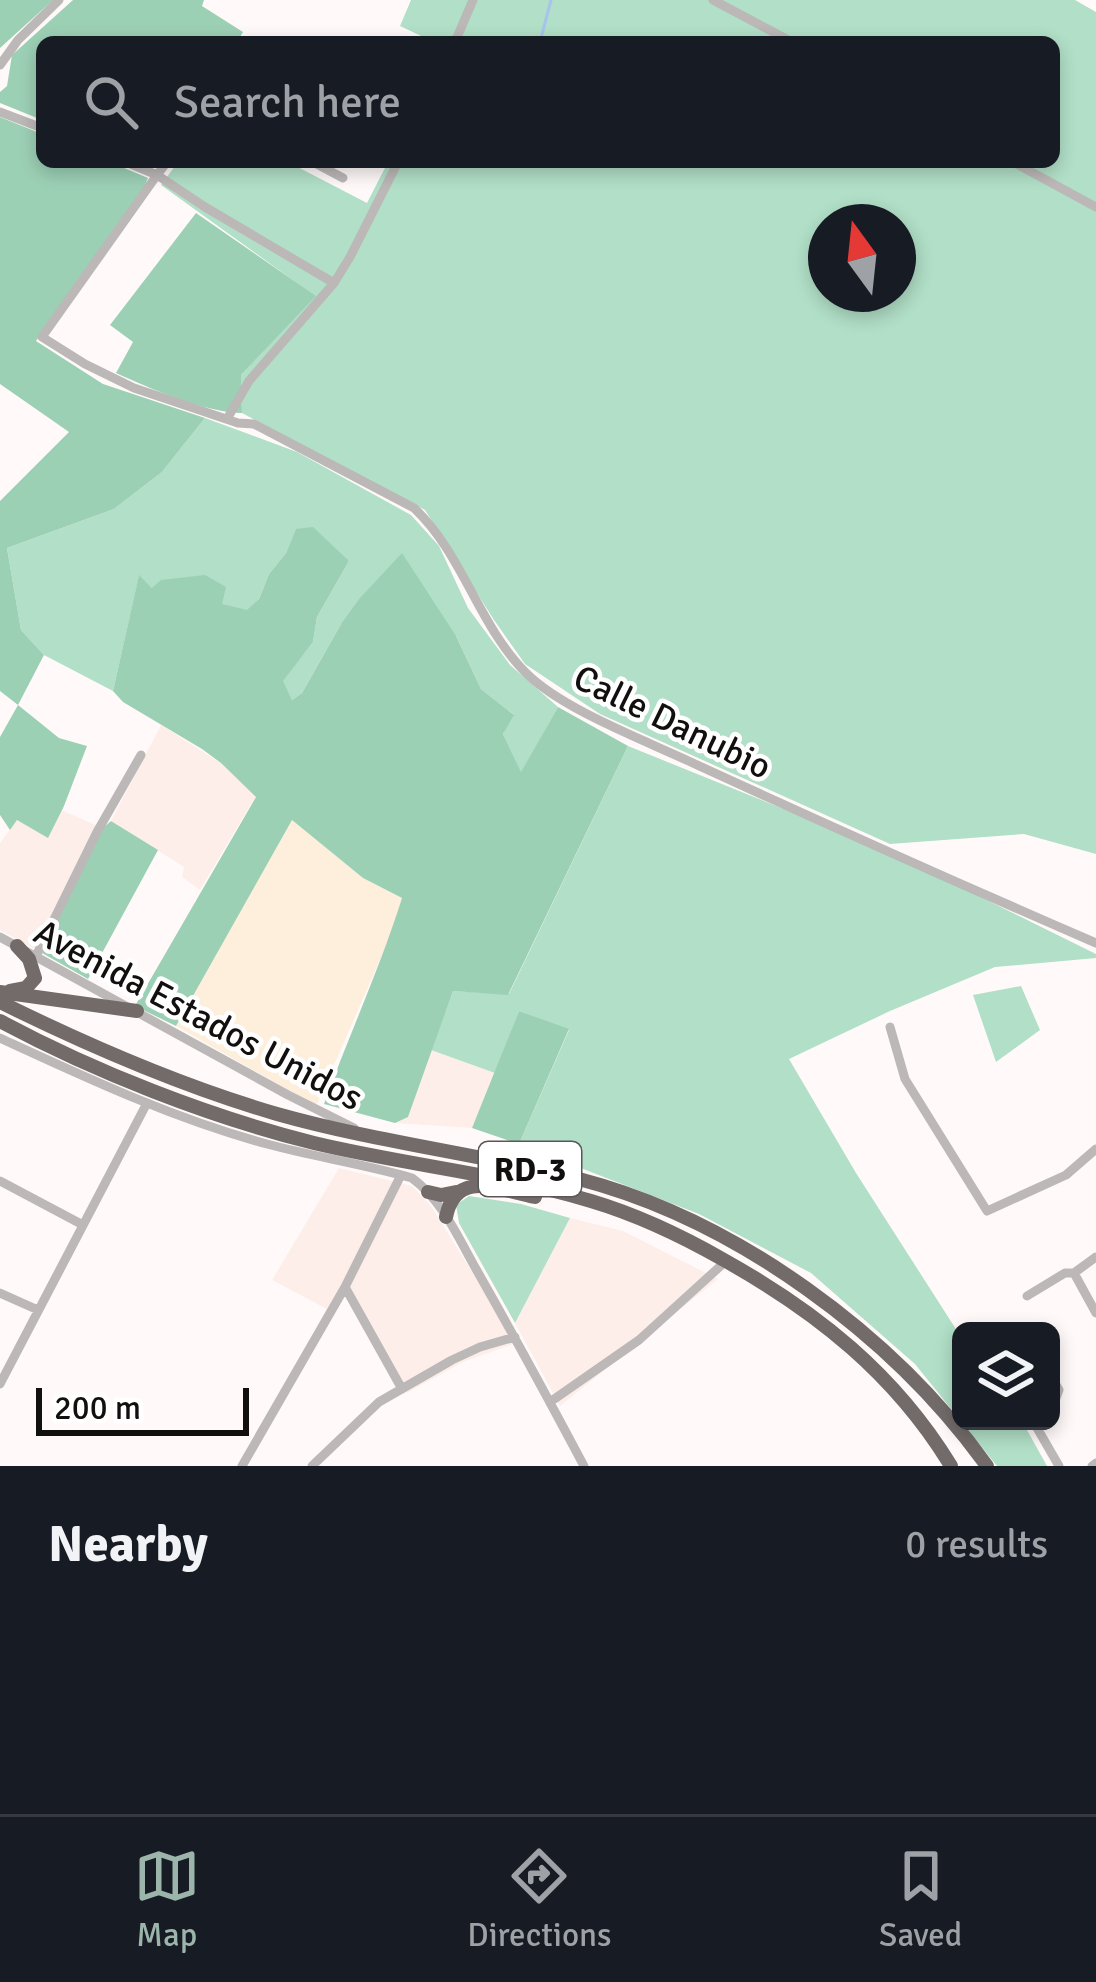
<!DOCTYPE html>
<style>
:root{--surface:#171b24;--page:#20242c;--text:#f1f3f6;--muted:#9ea1a6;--line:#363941;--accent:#9bb5ab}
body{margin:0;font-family:Signika,sans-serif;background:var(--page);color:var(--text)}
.controls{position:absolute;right:36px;bottom:36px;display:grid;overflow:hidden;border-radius:18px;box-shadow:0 6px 18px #0003}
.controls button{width:108px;height:108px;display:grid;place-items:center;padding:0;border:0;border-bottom:3px solid var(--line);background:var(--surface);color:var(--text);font:60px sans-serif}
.compass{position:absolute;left:808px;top:204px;width:108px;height:108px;border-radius:50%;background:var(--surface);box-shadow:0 6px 18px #0003;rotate:345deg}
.scale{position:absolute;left:36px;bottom:30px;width:213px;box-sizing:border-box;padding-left:12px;border:6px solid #120f0f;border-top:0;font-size:33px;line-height:42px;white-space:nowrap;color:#120f0f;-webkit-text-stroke:9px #fff;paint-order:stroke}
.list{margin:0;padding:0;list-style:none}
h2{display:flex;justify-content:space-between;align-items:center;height:156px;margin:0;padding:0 48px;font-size:51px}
h2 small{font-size:39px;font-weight:400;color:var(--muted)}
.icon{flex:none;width:66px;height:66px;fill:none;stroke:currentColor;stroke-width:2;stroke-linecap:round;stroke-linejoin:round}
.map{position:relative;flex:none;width:1096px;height:1466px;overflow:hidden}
.search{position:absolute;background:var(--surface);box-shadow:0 6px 18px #0003;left:36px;right:36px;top:36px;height:132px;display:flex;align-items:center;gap:30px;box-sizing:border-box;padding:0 42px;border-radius:18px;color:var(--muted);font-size:45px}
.sheet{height:348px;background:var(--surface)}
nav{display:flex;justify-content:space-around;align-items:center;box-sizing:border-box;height:168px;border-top:3px solid var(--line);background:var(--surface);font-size:33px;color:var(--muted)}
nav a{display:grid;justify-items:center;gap:6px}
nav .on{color:var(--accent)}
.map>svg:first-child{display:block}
.commercial{fill:#fdeee9}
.industrial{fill:#fdefdc}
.green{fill:#b1dfc7;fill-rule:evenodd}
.forest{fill:#9cd0b5}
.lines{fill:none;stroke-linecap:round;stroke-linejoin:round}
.stream{stroke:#a8c3ec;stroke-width:3}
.minor{stroke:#bbb8b7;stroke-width:9}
.highway{stroke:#726b6a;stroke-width:14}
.labels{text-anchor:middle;stroke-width:9;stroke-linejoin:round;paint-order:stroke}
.shield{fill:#fff;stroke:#595757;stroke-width:3}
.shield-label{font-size:33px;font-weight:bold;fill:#120f0f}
.street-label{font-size:36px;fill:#120f0f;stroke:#fff}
</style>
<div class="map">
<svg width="1096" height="1466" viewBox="0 0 1096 1466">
<rect width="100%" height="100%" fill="#fffaf9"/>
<path class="commercial" d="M161,725l60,38 35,33 -56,94 -18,-13 2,-10 -73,-46z
M61,810l42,18 -61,125 -42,-23v-87l17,-23z
M431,1050l64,23 -23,55 -77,-5 13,-7z
M339,1168l73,18 19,20 85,137 -53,19 -56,31 -62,-114 -18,30 -55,-29z
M570,1218l53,13 95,48 -158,127 -45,-83z"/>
<path class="industrial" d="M291,819l72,59 39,20 -12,39 -74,169 -140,-80z"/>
<path class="green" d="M411,0h664l21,12v842l-72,-20 -134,10 -290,-130 -75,-50 -31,-44 -69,-110 -183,-97 -1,-38 74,-79 -154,-111 17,-23h110l79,41 21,-41h666v-120h-620l-34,-16zM826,222h72v72h-72z
M205,418l92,34 114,63 28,31 29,62 42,57 48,42 -37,66 -18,-39 10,-20 -32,-25 -25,-53 -115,-12 -39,69 -10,7 -10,-19 31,-39 4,-25 32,-56 -53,-31 -10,23 -17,21 -10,25 -12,12 -95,-23 -13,-12 -26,115 -69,-36 -23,-25 -14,-82 107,-39 48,-37z
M628,746l262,106 206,102v4l-101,9 -105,44 -101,48 67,114 105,164v84h61l25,45h-50l-82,-102 -104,-91 -112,-59 -180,-70 50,-114 -50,-19 -24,62 -64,-23 22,-59 56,3z
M1021,986l19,44 -44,32 -23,-67z
M469,1196l52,8 49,14 -55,105 -56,-100 -3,-18z"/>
<path class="forest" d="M0,0h53l-53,48z
M73,0h131l-2,6 41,26 -6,10h-195v78l-42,-17v-11l7,-6 5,-31z
M0,117l42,17v28h68l38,16 -3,7 -109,156 67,43 102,34 -43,54 -48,37 -107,39 14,82 23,25 -26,50 41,33 28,8 -23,60 -16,32 -31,-18 -7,10 -10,-15v-78l18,-32 -18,-14v-190l69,-69 -69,-48z
M196,213l120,83 -75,79 1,38c-36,0 -93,-25 -126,-40l17,-31 -23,-17z
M313,527l36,34 -32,56 -4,25 -30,39 9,19 10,-7 39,-69 19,-26 42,-45 54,83 25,53 33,26 -11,19 18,38 37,-65 70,39 -120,249 -55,-4 -45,126 -13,6 -71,-19c25,-69 56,-136 78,-206l-39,-20 -71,-58 -116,206 -41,-20 121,-209 -35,-34 -19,-14 -79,-47 -10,-11 26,-116 13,13 9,-8 44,-5 21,12 -4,17 25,6 12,-11 10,-25 17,-21 10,-24z
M111,821l47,29 -70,129 -46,-26 61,-125z
M519,1011l50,18 -50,115 -47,-16z"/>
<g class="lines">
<path class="stream" d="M540,42l11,-42"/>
<path class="minor" d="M713,0l79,42
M455,42l18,-42
M0,65l18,-25 41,-40
M0,112l42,16
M126,162l31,13 -115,162 43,27 49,24 104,35 16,1 160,84c49,46 64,117 112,165 37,37 121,68 169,91 133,61 267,121 401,179
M167,162l-10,13 48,32 129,76
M313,162l30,16
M1013,162l83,45
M227,419l22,-38 85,-98 16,-26 48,-95
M0,937l288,158 66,33
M36,956l61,-124 44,-77
M890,1027l15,52 82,132 79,-36 30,-26
M0,1038c87,40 174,81 267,106 48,13 97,20 145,34 30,22 46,59 64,91 37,65 73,131 108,197
M0,1181l83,44
M1096,1257l-22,16 22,40
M345,1287l57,102
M0,1293l38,17
M1027,1296l38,-23h9
M1051,1376l8,14 -3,8 -5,3
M0,1384l147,-281
M550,1402l89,-62 87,-79
M1033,1421l26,45
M242,1466l103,-179 56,-112
M312,1466l67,-64 73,-42 28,-13 35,-10
M1092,1466l4,-3"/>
<path class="highway" d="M10,991l16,-3 9,-10 -6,-19 -12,-13
M0,992l137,19
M0,1002c89,44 181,84 277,112 99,28 202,40 302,65 157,41 314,156 408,287
M0,1021c95,51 210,96 314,122 92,22 186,31 277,58 47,14 91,35 133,59 93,52 171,114 227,206
M428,1192l13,3 15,-3
M446,1217c10,-49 53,-27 89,-20"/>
</g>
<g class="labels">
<rect class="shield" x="479" y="1142" width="102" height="54" rx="9"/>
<g class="shield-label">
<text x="530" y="1181">RD-3</text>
</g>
<g class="street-label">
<text transform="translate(673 721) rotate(26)" y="13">Calle Danubio</text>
<text transform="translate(199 1014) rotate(28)" y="13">Avenida Estados Unidos</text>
</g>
</g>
</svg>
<div class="controls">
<button><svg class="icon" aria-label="layers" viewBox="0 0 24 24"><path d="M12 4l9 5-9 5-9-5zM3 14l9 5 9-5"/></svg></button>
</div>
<svg class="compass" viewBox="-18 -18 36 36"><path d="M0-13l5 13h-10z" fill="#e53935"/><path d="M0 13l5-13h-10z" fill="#9ea1a6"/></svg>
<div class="scale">200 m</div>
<div class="search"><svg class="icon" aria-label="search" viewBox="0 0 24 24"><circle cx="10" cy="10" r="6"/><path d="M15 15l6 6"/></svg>Search here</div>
</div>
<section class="sheet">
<h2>Nearby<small>0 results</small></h2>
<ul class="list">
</ul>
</section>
<nav>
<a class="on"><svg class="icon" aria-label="map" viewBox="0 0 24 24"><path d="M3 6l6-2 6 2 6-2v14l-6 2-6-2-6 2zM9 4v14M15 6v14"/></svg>Map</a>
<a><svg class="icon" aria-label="directions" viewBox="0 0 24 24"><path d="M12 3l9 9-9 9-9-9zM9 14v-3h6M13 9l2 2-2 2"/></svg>Directions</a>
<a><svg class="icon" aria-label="saved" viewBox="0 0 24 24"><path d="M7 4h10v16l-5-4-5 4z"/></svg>Saved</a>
</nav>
